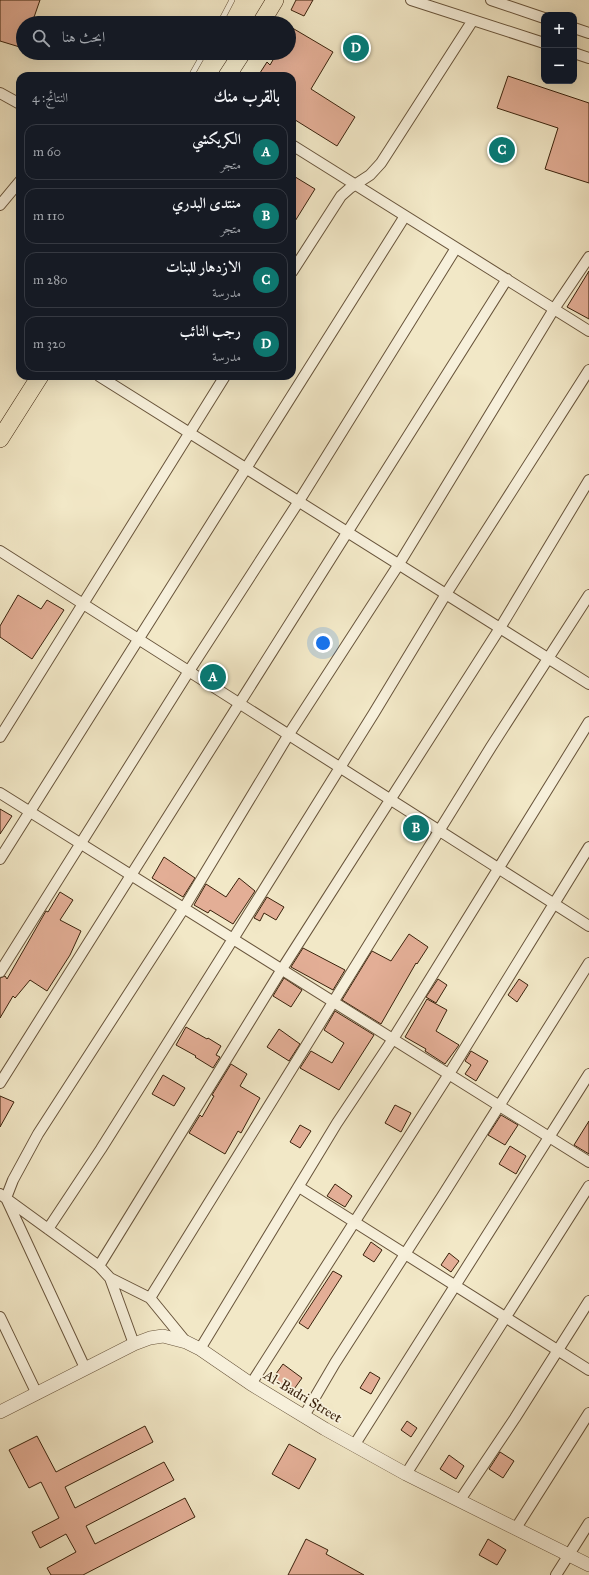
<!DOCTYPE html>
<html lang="ar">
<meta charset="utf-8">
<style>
:root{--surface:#171b24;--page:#242831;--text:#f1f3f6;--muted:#9ea1a6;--line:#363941;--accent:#0f766e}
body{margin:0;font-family:"IM FELL Great Primer",Amiri,serif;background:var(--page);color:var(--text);direction:rtl}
.controls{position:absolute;right:12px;top:12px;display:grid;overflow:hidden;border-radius:8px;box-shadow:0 4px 16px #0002}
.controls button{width:36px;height:36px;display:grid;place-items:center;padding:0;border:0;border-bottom:1px solid var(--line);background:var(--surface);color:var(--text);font:20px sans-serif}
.you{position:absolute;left:323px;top:643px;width:14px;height:14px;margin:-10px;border:3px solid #fff;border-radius:50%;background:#1a73e8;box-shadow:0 0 0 6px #1a73e833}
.badge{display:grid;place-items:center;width:26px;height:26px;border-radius:50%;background:var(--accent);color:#fff;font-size:13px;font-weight:700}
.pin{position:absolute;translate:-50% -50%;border:2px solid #fff;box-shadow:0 1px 4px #0006}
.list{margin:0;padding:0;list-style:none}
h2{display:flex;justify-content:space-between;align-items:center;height:52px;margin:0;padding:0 16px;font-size:17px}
h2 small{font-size:13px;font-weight:400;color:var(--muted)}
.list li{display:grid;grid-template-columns:26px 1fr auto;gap:12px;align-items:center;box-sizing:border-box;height:56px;margin:0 8px 8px;padding:0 8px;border:1px solid var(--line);border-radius:12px}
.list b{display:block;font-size:15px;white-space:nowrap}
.list p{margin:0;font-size:13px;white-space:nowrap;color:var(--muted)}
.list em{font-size:13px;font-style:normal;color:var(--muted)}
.icon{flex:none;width:22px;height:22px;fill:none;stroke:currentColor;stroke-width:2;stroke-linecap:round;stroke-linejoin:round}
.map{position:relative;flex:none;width:589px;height:1575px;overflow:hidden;direction:ltr}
.search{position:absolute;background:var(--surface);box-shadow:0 4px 16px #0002;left:16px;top:16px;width:280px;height:44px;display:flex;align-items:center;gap:10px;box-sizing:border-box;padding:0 14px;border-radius:22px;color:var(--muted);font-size:15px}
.panel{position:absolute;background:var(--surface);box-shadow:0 4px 16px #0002;left:16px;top:72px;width:280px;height:308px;border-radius:12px;direction:rtl}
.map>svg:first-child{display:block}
.building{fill:#e3ae96;stroke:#3a220c}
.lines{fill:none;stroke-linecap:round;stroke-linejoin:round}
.service-casing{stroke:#68543b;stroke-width:6}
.minor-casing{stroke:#68543b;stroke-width:12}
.tertiary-casing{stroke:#68543b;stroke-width:14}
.primary-casing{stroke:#3a220c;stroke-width:18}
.service{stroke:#f7f0db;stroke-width:5}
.minor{stroke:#f7f0db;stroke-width:10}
.tertiary{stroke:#f7f0db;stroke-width:13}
.primary{stroke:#f2e8c7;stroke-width:17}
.labels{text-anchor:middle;stroke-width:3.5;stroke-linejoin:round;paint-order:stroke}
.street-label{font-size:14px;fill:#3a220c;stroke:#f7f0db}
</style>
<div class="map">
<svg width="589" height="1575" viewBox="0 0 589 1575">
<rect width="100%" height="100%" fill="#f2e8c7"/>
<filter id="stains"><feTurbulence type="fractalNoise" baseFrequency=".005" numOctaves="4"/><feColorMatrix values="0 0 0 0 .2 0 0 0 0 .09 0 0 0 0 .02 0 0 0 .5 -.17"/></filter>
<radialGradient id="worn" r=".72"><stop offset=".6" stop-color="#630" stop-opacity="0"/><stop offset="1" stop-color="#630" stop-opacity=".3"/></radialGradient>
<path class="building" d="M0,0h40l-8,23h-9v25l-23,-7z
M296,0h17l-9,16 -13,-6z
M289,26l44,26 -22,37 44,28 -18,29 -45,-28v-42h-34l9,-14 3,3 7,-12h12z
M508,76l81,27v80l-44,-14 13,-41 -61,-20z
M292,175l23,14 -23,37z
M589,271v48l-22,-12z
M18,595l23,14 6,-9 17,10 -32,49 -32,-22v-11z
M0,809l12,7 -12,18z
M164,857l31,21 -12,19 -31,-19z
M239,878l16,13 -22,33 -23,-14 -2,3 -14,-8 12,-21 20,13z
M60,892l13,8 -13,20 21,11 -11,24 -23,36 -17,-11 -15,18 -2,-2 -13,22v-40l5,-2 2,3 39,-68 2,1z
M267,897l17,10 -8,13 -12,-7 -4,8 -6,-3z
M409,934l19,13 -11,17 -1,-1 -35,61 -39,-24 30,-49 19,10z
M303,948l42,22 -12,20 -42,-23z
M284,978l18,12 -11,17 -18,-11z
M438,979l9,6 -11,18 -10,-6z
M519,979l9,6 -11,17 -9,-7z
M427,999l20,11 -11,21 23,14 -14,19 -20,-13 1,-2 -21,-12z
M335,1011l39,24 -35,55 -39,-22 11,-17 21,12 12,-20 -20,-13z
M186,1027l21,12 1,-1 13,8 -5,9 4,2 -7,11 -18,-11 1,-1 -20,-11z
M279,1029l21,15 -11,17 -22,-14z
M471,1051l17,10 -12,20 -11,-7 6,-9 -6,-4z
M231,1064l16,10 -7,12 20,12 -19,35 -3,-2 -13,23 -36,-21 11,-18 2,2 12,-21 -2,-1z
M163,1075l22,13 -11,18 -22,-12z
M0,1096l14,6 -14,25z
M395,1105l16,8 -10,19 -16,-9z
M501,1115l17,10 -13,20 -17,-10z
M589,1121v33l-15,-9z
M300,1125l11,6 -11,17 -10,-6z
M510,1146l16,10 -10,18 -17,-10z
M335,1184l17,12 -7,11 -18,-11z
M371,1242l11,8 -8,12 -11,-7z
M449,1253l10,8 -8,11 -10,-7z
M333,1271l9,5 -34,53 -9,-6z
M283,1364l19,14 -10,14 -19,-14z
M370,1372l10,6 -9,16 -11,-6z
M407,1421l10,7 -6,9 -10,-7z
M145,1426l8,16 -88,45 10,21 89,-46 10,18 -88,46 9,18 90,-46 10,19 -112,58h-32l-4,-7 29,-16 -10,-18 -26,14 -8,-16 27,-14 -18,-36 -12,6 -20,-38 28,-14 19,36z
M289,1444l27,15 -17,30 -27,-15z
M500,1452l14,9 -11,17 -14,-9z
M449,1455l15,11 -8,13 -16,-10z
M306,1539l22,11 -2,4 38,21h-76z
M488,1539l18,11 -9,15 -18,-10z"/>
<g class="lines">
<defs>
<path id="service" d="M220,23l12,-23
M191,76l13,-23"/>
<path id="minor" d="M411,0l133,43
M491,0l53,18
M574,28l15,5
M574,53l15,5
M0,93l20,11
M292,145l297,186
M0,205l20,-24
M292,272l49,-76 9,-8 20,-13 11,-12 92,-143
M99,376l490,308
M0,551l589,375
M0,737l225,-361
M0,793l589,369
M0,859l405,-643
M0,972l189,-301 110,-170 157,-253
M0,1083l507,-804
M299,1187l290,183
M0,1194l99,72 11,12 40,20 36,44
M48,1229l53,-80 132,-210 141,-226 72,-119 143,-224
M99,1266l183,-297 218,-341 89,-148
M110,1278l24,66
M150,1298l341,-551 98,-152
M0,1317l37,77
M200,1349l137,-226 56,-84 196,-317
M85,1368l-79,-170 7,-18 25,-46 146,-226 105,-174 110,-170 155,-255 35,-52
M251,1384l198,-310 140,-227
M304,1416l31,-53 108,-168 146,-232
M355,1444c78,-123 156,-246 234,-370
M406,1474l183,-288
M460,1500l55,-82 74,-117
M516,1528l73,-115
M556,1575l33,-52"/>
<path id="tertiary" d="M0,1412l134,-68 16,-6 13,-2 23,6 14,7 51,35 74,45 81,45 183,91"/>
<path id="primary" d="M261,23l14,-23
M227,76l15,-23
M0,439l40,-63"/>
</defs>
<use href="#service" class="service-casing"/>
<use href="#minor" class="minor-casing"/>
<use href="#tertiary" class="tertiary-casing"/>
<use href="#primary" class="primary-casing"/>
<use href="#service" class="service"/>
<use href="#minor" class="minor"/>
<use href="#tertiary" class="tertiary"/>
<use href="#primary" class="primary"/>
</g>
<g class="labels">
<g class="street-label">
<text transform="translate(303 1396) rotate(31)" y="5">Al-Badri Street</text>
</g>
</g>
<rect width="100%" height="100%" filter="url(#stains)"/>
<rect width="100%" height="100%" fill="url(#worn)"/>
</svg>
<div class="controls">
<button>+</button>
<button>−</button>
</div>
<div class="you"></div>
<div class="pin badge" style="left:213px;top:677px">A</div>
<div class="pin badge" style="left:416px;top:828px">B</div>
<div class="pin badge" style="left:502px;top:150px">C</div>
<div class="pin badge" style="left:356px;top:48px">D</div>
<div class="search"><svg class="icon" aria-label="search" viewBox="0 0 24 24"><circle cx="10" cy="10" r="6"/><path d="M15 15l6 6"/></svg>ابحث هنا</div>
<section class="panel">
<h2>بالقرب منك<small>النتائج: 4</small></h2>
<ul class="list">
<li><span class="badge">A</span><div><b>الكريكشي</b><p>متجر</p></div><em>60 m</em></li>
<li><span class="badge">B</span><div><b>منتدى البدري</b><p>متجر</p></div><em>110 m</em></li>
<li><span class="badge">C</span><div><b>الازدهار للبنات</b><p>مدرسة</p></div><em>280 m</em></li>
<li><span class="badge">D</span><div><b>رجب النائب</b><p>مدرسة</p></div><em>320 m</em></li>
</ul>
</section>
</div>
